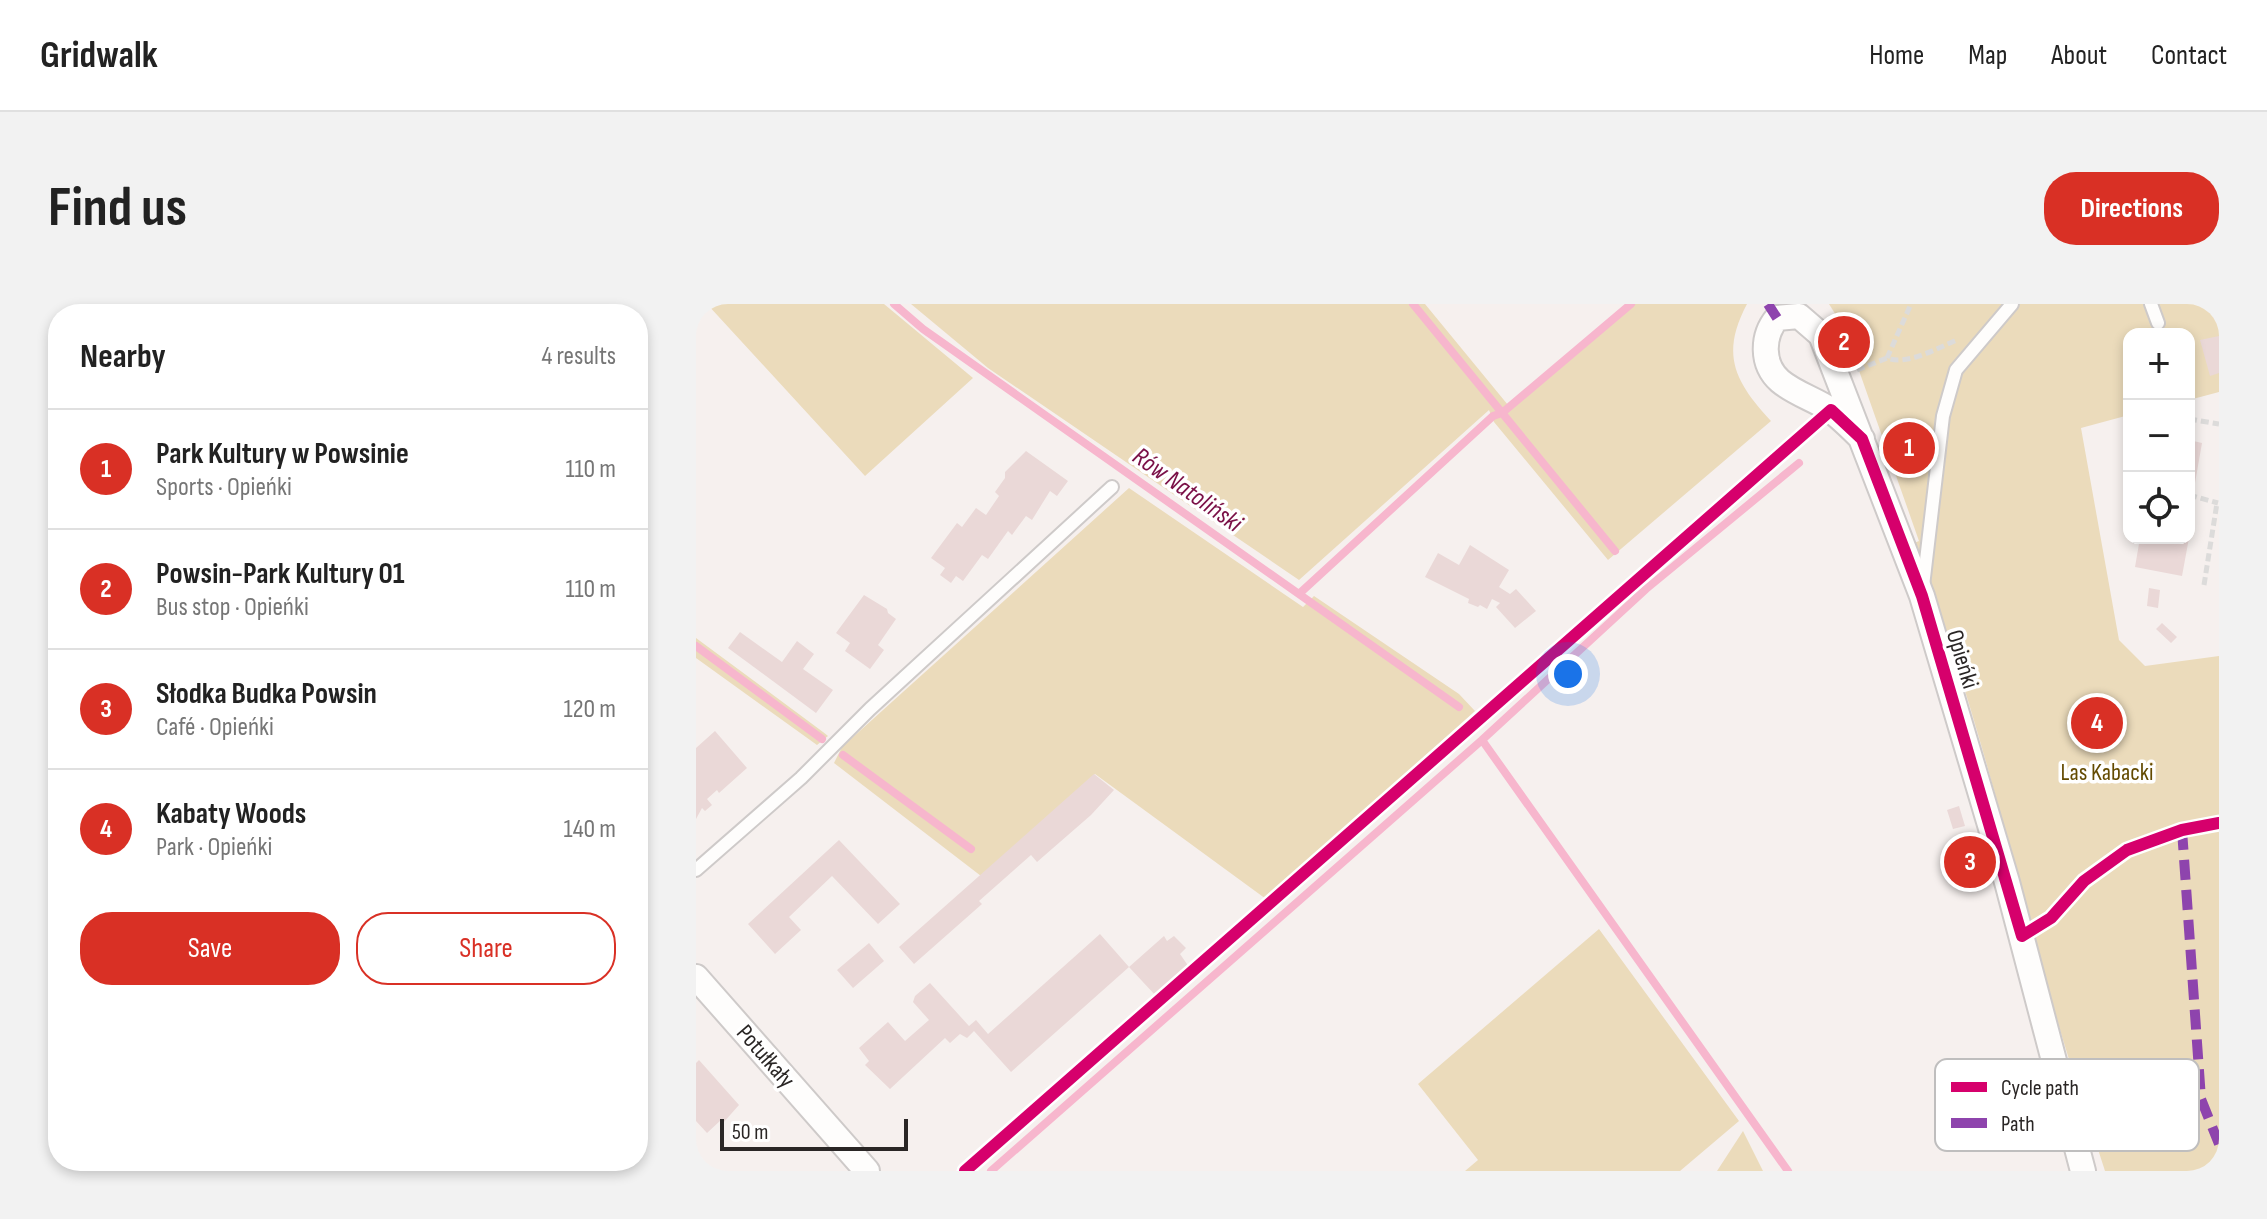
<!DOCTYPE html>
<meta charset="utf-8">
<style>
:root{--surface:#fff;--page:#f2f2f2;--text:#222;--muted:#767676;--line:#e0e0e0;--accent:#d93025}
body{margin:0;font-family:"Sofia Sans Condensed",sans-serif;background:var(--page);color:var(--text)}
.controls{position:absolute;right:24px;top:24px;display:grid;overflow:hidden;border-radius:16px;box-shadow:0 4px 12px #0003}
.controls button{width:72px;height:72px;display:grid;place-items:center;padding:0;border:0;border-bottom:2px solid var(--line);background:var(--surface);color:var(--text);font:40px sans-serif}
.scale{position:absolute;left:24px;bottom:20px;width:188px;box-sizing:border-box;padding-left:8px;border:4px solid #2a2625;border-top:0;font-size:22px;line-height:28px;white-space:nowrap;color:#2a2625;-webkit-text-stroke:6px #fff;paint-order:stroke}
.you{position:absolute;left:872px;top:370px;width:28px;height:28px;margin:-20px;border:6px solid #fff;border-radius:50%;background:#1a73e8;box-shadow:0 0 0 12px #1a73e833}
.badge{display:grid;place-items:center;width:52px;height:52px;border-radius:50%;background:var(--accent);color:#fff;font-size:26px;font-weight:700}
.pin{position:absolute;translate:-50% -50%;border:4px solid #fff;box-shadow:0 2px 8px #0006}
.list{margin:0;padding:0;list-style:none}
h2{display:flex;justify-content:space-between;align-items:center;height:104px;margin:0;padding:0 32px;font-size:34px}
h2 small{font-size:26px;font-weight:400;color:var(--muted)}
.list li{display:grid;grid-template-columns:52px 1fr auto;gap:24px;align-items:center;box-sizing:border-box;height:120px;padding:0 32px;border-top:2px solid var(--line)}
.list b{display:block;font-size:30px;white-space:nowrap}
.list p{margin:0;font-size:26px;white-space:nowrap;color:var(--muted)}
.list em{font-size:26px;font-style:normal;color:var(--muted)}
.actions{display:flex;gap:16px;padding:24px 32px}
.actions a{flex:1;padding:18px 0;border:2px solid var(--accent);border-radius:32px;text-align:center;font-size:28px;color:var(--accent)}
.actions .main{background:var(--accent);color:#fff}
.icon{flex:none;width:44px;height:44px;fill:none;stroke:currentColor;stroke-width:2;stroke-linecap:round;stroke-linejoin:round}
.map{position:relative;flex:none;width:1523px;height:867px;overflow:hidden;border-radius:32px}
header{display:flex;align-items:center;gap:48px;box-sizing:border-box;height:112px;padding:0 40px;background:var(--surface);border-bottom:2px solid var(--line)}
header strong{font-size:38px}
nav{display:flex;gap:44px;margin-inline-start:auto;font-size:28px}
.intro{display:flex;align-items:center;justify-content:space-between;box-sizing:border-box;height:192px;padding:0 48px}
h1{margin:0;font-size:56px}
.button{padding:20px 36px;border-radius:32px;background:var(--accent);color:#fff;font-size:28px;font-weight:700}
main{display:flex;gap:48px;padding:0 48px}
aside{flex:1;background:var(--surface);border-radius:32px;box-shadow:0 4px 12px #0003}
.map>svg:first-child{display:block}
.green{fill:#ebdbbb}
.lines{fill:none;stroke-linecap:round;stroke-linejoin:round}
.stream{stroke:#f7b6cd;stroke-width:8}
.building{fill:#ead8d7}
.lane-casing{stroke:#cecac9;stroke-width:16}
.street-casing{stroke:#cecac9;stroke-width:28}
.path{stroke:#dcdbda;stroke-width:5;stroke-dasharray:8 4;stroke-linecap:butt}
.lane{stroke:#fefdfc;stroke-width:12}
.street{stroke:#fefdfc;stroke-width:24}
.quiet{stroke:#8e44ad;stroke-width:10;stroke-dasharray:20 10;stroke-linecap:butt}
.cycleway-casing{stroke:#fff;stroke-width:17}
.cycleway{stroke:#d6006c;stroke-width:12}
.labels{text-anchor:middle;stroke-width:7;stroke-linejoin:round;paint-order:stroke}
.street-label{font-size:24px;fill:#2a2625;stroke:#fff}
.park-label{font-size:24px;fill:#634a00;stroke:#fff}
.water-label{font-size:26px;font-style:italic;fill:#7a1047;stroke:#fff}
.key{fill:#fff;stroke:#bfbebe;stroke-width:2}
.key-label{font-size:22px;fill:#2a2625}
</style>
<header>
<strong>Gridwalk</strong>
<nav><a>Home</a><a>Map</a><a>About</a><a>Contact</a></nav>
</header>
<div class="intro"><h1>Find us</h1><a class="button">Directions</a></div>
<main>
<aside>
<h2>Nearby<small>4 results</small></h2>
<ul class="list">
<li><span class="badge">1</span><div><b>Park Kultury w Powsinie</b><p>Sports · Opieńki</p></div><em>110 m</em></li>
<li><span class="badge">2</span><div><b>Powsin-Park Kultury 01</b><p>Bus stop · Opieńki</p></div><em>110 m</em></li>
<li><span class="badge">3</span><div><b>Słodka Budka Powsin</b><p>Café · Opieńki</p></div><em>120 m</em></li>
<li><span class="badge">4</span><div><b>Kabaty Woods</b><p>Park · Opieńki</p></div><em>140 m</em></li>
</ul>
<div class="actions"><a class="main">Save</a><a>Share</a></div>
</aside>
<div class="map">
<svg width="1523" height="867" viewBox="0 0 1523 867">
<rect width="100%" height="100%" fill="#f6f0ee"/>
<path class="green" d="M11,0h177l89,74 -108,98z
M215,0h514l83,101 118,-101h121c-27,51 -12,78 24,117l-163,139 -114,-138 -5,-12 -190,170 -311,-212z
M1133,0h390v88l-30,8v-66h-60v81l-48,13 38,212 26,26 74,-10v515h-114c-16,-50 -33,-100 -48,-151 -46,-159 -82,-322 -143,-477l5,-2 -75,-213z
M433,184l174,119 11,-11 145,98 16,17 -209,188 -171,-125 -114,102 -147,-113 8,-16z
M0,334l127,94 5,4 -11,9 -121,-87z
M903,625l140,192 -59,50h-215l13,-11 -60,-76z
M1047,827l20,40h-46z"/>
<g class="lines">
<path class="stream" d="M198,0l29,25 536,378
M717,0l202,247
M604,289l193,-177 9,-3 129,-109
M0,342l126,93
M786,436l306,431
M147,451l128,94
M295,867l491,-431 164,-151 153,-126"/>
</g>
<path class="building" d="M1523,32v37l-9,3 -10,-36z
M1493,136l13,3 -7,40 -6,-2z
M330,147l42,30 -11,15 -7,-5 -18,29 -6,-4 -14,19 -4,-4 -20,28 -6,-4 -19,26 -7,-5 -5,7 -11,-8 5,-7 -14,-10 26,-35 5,4 14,-19 10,7 13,-19 -4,-4 10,-14v-6z
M1444,234h49l-7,38 -47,-9z
M774,241l39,25 -10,17 11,7 6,-5 20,22 -21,17 -19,-21 4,-4 -8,-4 -5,10 -7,-4 -2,2 -10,-4 1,-4 -44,-22 13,-24 21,12z
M1453,284l11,2 -2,18 -11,-2z
M168,291l23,14 1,4 8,6 -18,26 6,5 -14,19 -25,-18 5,-8 -14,-10z
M1466,319l15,14 -6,6 -15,-14z
M44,328l42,30 15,-21 17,13 -11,15 30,21 -17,23 -88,-65z
M19,427l32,37 -28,25 -2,-3 -10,9 5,6 -7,6 -3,-3 -6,11v-71z
M398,470l20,16 -23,25 -54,47 -6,-7 -52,46 3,3 -68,60 -15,-17z
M1263,502l6,20 -12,3 -6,-19z
M143,536l61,64 -22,20 -46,-48 -43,41 12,13 -26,24 -27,-30z
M1279,542l8,30 -21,5 -8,-30z
M404,630l29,33 35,-31 3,5 7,-5 12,12 -6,6 9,13 -33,29 -27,-29 -118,105 -37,-41 -7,7 -7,-4 -10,9 -5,-5 -55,51 -25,-24 4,-4 -10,-13 29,-26 17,19 24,-21 -16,-18 2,-6 15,-13 39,43 7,-6 12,14z
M173,639l15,18 -31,27 -16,-18z
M3,756l40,45 -16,18 -2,-3 -14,13 -11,-12v-58z"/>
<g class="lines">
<defs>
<path id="lane" d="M1455,0l7,19
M1227,282l20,-170 13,-46 56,-66
M0,566l105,-92 69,-69 242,-222"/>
<path id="street" d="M1166,135c-10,-10 -21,-21 -33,-30 -15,-10 -35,-16 -49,-28 -19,-17 -18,-45 -3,-63l22,-2 22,19 101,261 85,286 76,289
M0,673l171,194"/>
</defs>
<use href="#lane" class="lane-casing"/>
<use href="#street" class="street-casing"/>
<path class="path" d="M1191,54l24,-54
M1161,66l30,-12c20,8 50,-10 70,-18
M1493,115l30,5
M1493,191l29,8
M1508,281l13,-82"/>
<use href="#lane" class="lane"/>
<use href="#street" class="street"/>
<path class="quiet" d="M1072,0l9,14
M1486,526l19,269 18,45"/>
<defs>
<path id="cycleway" d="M269,867l866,-761 31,29 60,157 100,340 29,-18 33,-37 43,-31 55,-20 37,-7"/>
</defs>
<use href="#cycleway" class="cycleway-casing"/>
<use href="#cycleway" class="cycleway"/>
</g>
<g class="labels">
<g class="street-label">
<text transform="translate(1267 355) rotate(73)" y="8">Opieńki</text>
<text transform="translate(70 752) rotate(49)" y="8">Potułkały</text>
</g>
<g class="park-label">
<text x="1411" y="476">Las Kabacki</text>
</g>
<g class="water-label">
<text transform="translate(492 185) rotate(35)" y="9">Rów Natoliński</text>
</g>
</g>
<rect x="1239" y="755" width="264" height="92" rx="12" class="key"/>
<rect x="1255" y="778" width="36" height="10" fill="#d6006c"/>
<rect x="1255" y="814" width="36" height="10" fill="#8e44ad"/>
<g class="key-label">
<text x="1305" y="791">Cycle path</text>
<text x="1305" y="827">Path</text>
</g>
</svg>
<div class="controls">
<button>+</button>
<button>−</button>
<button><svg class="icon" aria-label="locate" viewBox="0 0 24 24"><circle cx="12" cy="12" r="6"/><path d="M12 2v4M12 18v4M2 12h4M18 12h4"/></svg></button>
</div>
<div class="scale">50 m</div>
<div class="you"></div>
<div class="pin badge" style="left:1213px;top:144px">1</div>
<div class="pin badge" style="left:1148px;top:38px">2</div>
<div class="pin badge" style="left:1274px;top:558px">3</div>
<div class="pin badge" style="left:1401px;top:419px">4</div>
</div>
</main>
